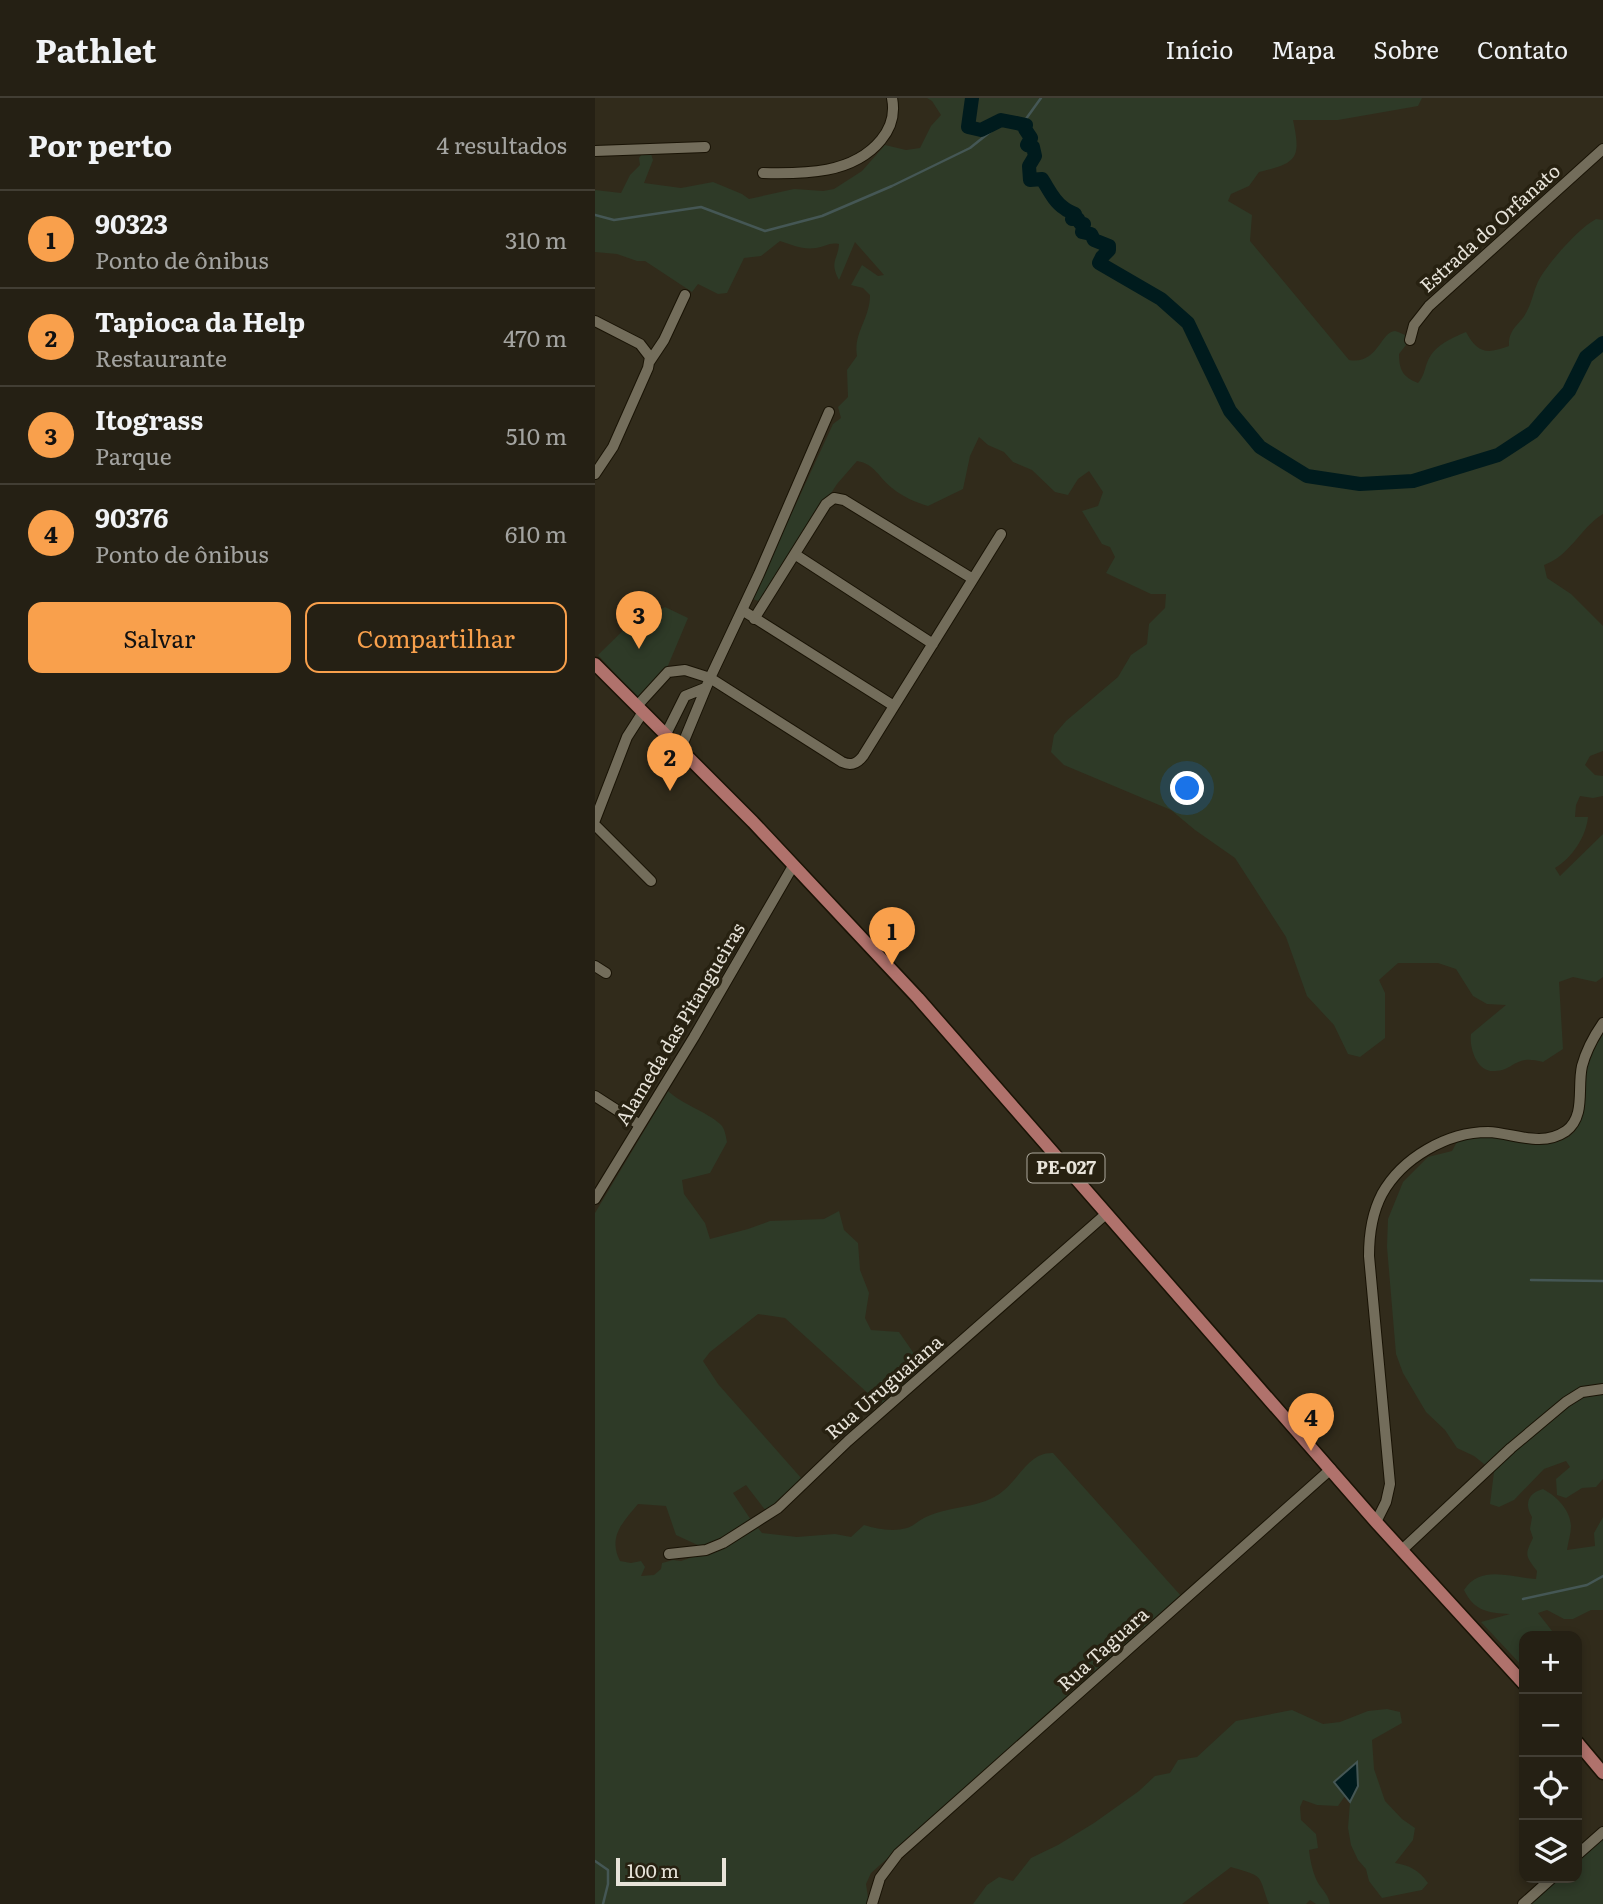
<!DOCTYPE html>
<html lang="pt">
<meta charset="utf-8">
<style>
:root{--surface:#252014;--page:#312d22;--text:#f1f3f6;--muted:#a3a3a0;--line:#423e34;--accent:#f9a04c}
body{margin:0;font-family:Literata,serif;background:var(--page);color:var(--text)}
.controls{position:absolute;right:21px;bottom:21px;display:grid;overflow:hidden;border-radius:14px;box-shadow:0 4px 10px #0003}
.controls button{width:63px;height:63px;display:grid;place-items:center;padding:0;border:0;border-bottom:2px solid var(--line);background:var(--surface);color:var(--text);font:35px sans-serif}
.scale{position:absolute;left:21px;bottom:18px;width:110px;box-sizing:border-box;padding-left:7px;border:4px solid #e7e3d9;border-top:0;font-size:19px;line-height:24px;white-space:nowrap;color:#e7e3d9;-webkit-text-stroke:5px #272111;paint-order:stroke}
.you{position:absolute;left:593px;top:691px;width:24px;height:24px;margin:-18px;border:5px solid #fff;border-radius:50%;background:#1a73e8;box-shadow:0 0 0 10px #1a73e833}
.badge{display:grid;place-items:center;width:46px;height:46px;border-radius:50%;background:var(--accent);color:#111;font-size:23px;font-weight:700}
.pin{position:absolute;translate:-50% -58px;filter:drop-shadow(0 2px 4px #0008)}
.pin::after{content:'';position:absolute;top:37px;width:24px;height:21px;background:inherit;clip-path:polygon(0 0,100% 0,50% 100%)}
.list{margin:0;padding:0;list-style:none}
h2{display:flex;justify-content:space-between;align-items:center;height:91px;margin:0;padding:0 28px;font-size:30px}
h2 small{font-size:23px;font-weight:400;color:var(--muted)}
.list li{display:grid;grid-template-columns:46px 1fr auto;gap:21px;align-items:center;box-sizing:border-box;height:98px;padding:0 28px;border-top:2px solid var(--line)}
.list b{display:block;font-size:26px;white-space:nowrap}
.list p{margin:0;font-size:23px;white-space:nowrap;color:var(--muted)}
.list em{font-size:23px;font-style:normal;color:var(--muted)}
.actions{display:flex;gap:14px;padding:21px 28px}
.actions a{flex:1;padding:16px 0;border:2px solid var(--accent);border-radius:14px;text-align:center;font-size:24px;color:var(--accent)}
.actions .main{background:var(--accent);color:#111}
.icon{flex:none;width:38px;height:38px;fill:none;stroke:currentColor;stroke-width:2;stroke-linecap:round;stroke-linejoin:round}
.map{position:relative;flex:none;width:1008px;height:1806px;overflow:hidden}
header{display:flex;align-items:center;gap:42px;box-sizing:border-box;height:98px;padding:0 35px;background:var(--surface);border-bottom:2px solid var(--line)}
header strong{font-size:33px}
nav{display:flex;gap:38px;margin-inline-start:auto;font-size:24px}
main{display:flex}
aside{flex:1;background:var(--surface)}
.map>svg:first-child{display:block}
.green{fill:#2e3a27}
.water{fill:#001b1d;stroke:#455755;stroke-width:2}
.lines{fill:none;stroke-linecap:round;stroke-linejoin:round}
.stream{stroke:#455755;stroke-width:2.5}
.river{stroke:#001b1d;stroke-width:14}
.minor-casing{stroke:#191305;stroke-width:12}
.major-casing{stroke:#191305;stroke-width:15}
.minor{stroke:#736d5b;stroke-width:10}
.major{stroke:#b0726c;stroke-width:12}
.labels{text-anchor:middle;stroke-width:7;stroke-linejoin:round;paint-order:stroke}
.shield{fill:#272111;stroke:#ada99d;stroke-width:2}
.shield-label{font-size:18px;font-weight:bold;fill:#e7e3d9}
.street-label{font-size:19px;fill:#e7e3d9;stroke:#272111}
</style>
<header>
<strong>Pathlet</strong>
<nav><a>Início</a><a>Mapa</a><a>Sobre</a><a>Contato</a></nav>
</header>
<main>
<aside>
<h2>Por perto<small>4 resultados</small></h2>
<ul class="list">
<li><span class="badge">1</span><div><b>90323</b><p>Ponto de ônibus</p></div><em>310 m</em></li>
<li><span class="badge">2</span><div><b>Tapioca da Help</b><p>Restaurante</p></div><em>470 m</em></li>
<li><span class="badge">3</span><div><b>Itograss</b><p>Parque</p></div><em>510 m</em></li>
<li><span class="badge">4</span><div><b>90376</b><p>Ponto de ônibus</p></div><em>610 m</em></li>
</ul>
<div class="actions"><a class="main">Salvar</a><a>Compartilhar</a></div>
</aside>
<div class="map">
<svg width="1008" height="1806" viewBox="0 0 1008 1806">
<rect width="100%" height="100%" fill="#312b1b"/>
<path class="green" d="M332,0h495l-4,8 -80,14h-45c8,38 5,43 -34,52l-10,14 -18,8 -3,7 24,14 -2,26 99,119c29,5 31,-28 46,-29 2,0 9,4 11,4v10l-7,9c0,16 4,23 19,29 6,-7 6,-12 9,-20 7,-18 23,-24 39,-31 12,22 21,22 43,14 -1,-19 13,-22 19,-37 5,-10 6,-21 12,-31 10,-17 39,-50 56,-59l7,1v294c-23,14 -33,42 -59,51l3,13 24,16 32,32v125l-13,5 -5,9 10,10 8,1v20l-10,2 -13,-2 -4,9 -1,12h13c-2,20 -16,41 -33,51l5,8 43,-42v143l-7,5 -23,-5 -14,5 4,67 -20,13c-29,-8 -28,8 -48,9 -18,2 -26,-23 -24,-37l35,-29 -19,-1 -14,-8 -17,-27 -18,-6h-40l-19,17 6,13v45l-25,19 -12,-3 -14,-29 -27,-29 -21,-59 -51,-79 -40,-28 -24,-20 -107,-45 -13,-13 3,-17 12,-14 52,-44 13,-22 16,-11 2,-20 16,-16 1,-14h-15l-45,-21 9,-16 -5,-10 -8,-3 -20,-33 16,-5 5,-14 -14,-21 -11,8 -10,16 -13,-3 -23,-22 -19,-8 -9,-10 -16,-7 -9,-8 -9,19 -7,33 -35,17c-13,-4 -25,-9 -36,-18 -13,-10 -17,-24 -35,-27l-20,23 -76,118 -8,-3v-2l80,-173 8,-6 -3,-11 10,-10 -1,-27 10,-14c-4,-23 13,-37 13,-61l-7,-7 -12,-3 11,-20 16,11 6,-1 -29,-33 -16,38c-10,-19 -1,-20 0,-36 -9,-2 -15,3 -23,4 -13,2 -24,-3 -36,-7l-19,15 -17,2 -17,35 -9,1 -20,-10 -6,8 -47,-31h-8l-20,-7 -22,-2v-62l26,3 9,-18 10,-10 -1,-7 3,-4h9l2,6 -9,23 37,5 32,-6 29,12 7,5 45,-10 29,2 11,-2 28,-18 23,-26 21,5 14,-2 11,-22 10,-11 -9,-14z
M70,509l23,11 -21,50 -29,31 -40,-44 47,-46 10,3z
M1008,931v450l-7,8 -14,1 -16,10 -9,-3 -1,-16 14,-12 -4,-6 -22,8 -30,31 -15,7 -9,-3 4,-32 -20,-16 -17,-8 -12,-18 -19,-18 -23,-39 -7,-19 -9,-107 1,-28 15,-37 25,-25 24,-6 6,-11c9,-1 19,-4 27,-4 20,1 40,8 60,7 53,-1 32,-53 43,-85 3,-10 10,-20 15,-29z
M73,993c15,14 44,23 54,35 3,4 4,11 5,16l-17,31 -28,7 2,14 21,29 5,16 38,-10 22,-8 54,-2 15,-8 5,19 14,13 2,27 9,23 -4,25 6,12 28,2 16,23 13,10 -46,41 -97,-88 -27,-4 -48,38 -7,9 15,23 84,95 -21,24 -15,8 -20,-26 -13,8 20,30 -49,25 -28,-13 -10,-29 -28,-2c-16,19 -30,33 -18,57l11,2 10,-2 4,6 -4,9 13,-1 7,-6 1,-6 11,-3 8,1 50,-17 27,-16 4,5 35,4 38,-3 16,3 13,-12c13,4 29,7 43,3 7,-2 12,-8 19,-11 25,-12 56,-8 77,-26 17,-13 26,-39 50,-38l129,144 -311,276 -5,11 3,20h-274v-691z
M948,1391c13,7 27,20 28,37 0,8 -3,16 -4,24l28,-4 -1,-13 9,-16v93h-12l-18,9h-9l-17,-9 -9,3 18,23h-32v32l-43,-46 29,-8c-22,-1 -36,-3 -46,-24 17,-26 47,-12 72,-11l1,-8c-11,-15 -13,-15 -4,-33l-3,-9 2,-12c-8,-13 -4,-24 11,-28z
M792,1611l13,3 2,11 -30,17 2,29 11,32 17,18 13,9 -2,12 -18,23c14,2 24,7 33,20l-6,7 -40,8 -13,-17 -3,-12 -8,-9 -7,-15 -3,-17 2,-26 8,-16 -1,-23 -23,19 11,14 -7,10 -21,-1 -14,-5 -3,7 1,13 15,14 2,14 -9,2c1,10 3,19 7,29 4,9 12,14 14,25h-14l-6,-4 -4,4h-37c-11,-30 -4,-27 -38,-37l-49,37h-209l14,-19 12,-8 14,4 18,-23 27,-13 36,-22 45,-32 16,-15 15,-3 8,-13 19,-3 39,-36 56,-11 31,14 17,-2 28,-11z
M1008,1741v65h-74l30,-26h18v-16z"/>
<path class="water" d="M762,1664l1,24 -8,16 -16,-20z"/>
<g class="lines">
<path class="stream" d="M428,25l18,-25
M0,117l19,5 87,-13 64,24 57,-15 70,-30 78,-38 35,-28
M936,1182l72,1
M928,1501l64,-14 16,-9
M0,1763l13,9v14l-5,20"/>
<path class="river" d="M377,0l-4,29 13,3 20,-10 25,5 -1,4 6,9 -4,7 6,2 2,9 -6,10 1,14 12,-1c6,9 12,23 22,29 3,3 7,4 11,6l-3,5h6l2,4 4,1 -2,8 9,2 3,6 15,6v4l-7,7 -3,6 62,36 27,24 42,88 30,36 47,29 53,8 53,-3 85,-26 35,-23 36,-41 17,-34 17,-14"/>
<defs>
<path id="minor" d="M0,53l110,-4
M168,75c42,1 90,1 118,-33 10,-12 14,-27 11,-42
M0,223l45,23 10,13 -2,11 -35,79 -18,27
M815,242l4,-15 15,-19 174,-157
M55,263l14,-21 21,-45
M201,457l137,89
M147,512l152,96
M159,521l72,-115 8,-6 10,2 129,79
M42,608l31,-34 17,-2 25,8 132,84c9,4 15,2 21,-6l138,-222
M71,636l19,-38 20,-8
M86,650l29,-70 49,-104 70,-162
M0,722l32,-83 16,-25
M0,727l56,56
M0,868l11,7
M0,998l45,29
M0,1101l99,-162 99,-171
M781,1424l10,-20 4,-18 -21,-228c0,-22 3,-43 13,-62 20,-36 65,-62 106,-62 26,1 53,16 78,-1 20,-15 11,-43 16,-65 4,-15 12,-30 21,-43
M808,1451l108,-101 55,-46 16,-10 21,-3
M74,1456l37,-4 17,-7 55,-35 70,-67 258,-227
M982,1757l26,-23
M277,1806l8,-26 18,-24 433,-385
M928,1806l29,-26"/>
<path id="major" d="M0,566l158,158 165,176 458,524 148,162
M982,1644l26,31"/>
</defs>
<use href="#minor" class="minor-casing"/>
<use href="#major" class="major-casing"/>
<use href="#minor" class="minor"/>
<use href="#major" class="major"/>
</g>
<g class="labels">
<rect class="shield" x="432.5" y="1055.5" width="77" height="29" rx="5"/>
<g class="shield-label">
<text x="471" y="1076">PE-027</text>
</g>
<g class="street-label">
<text transform="translate(895 130) rotate(-42)" y="7">Estrada do Orfanato</text>
<text transform="translate(85 926) rotate(-59)" y="7">Alameda das Pitangueiras</text>
<text transform="translate(289 1289) rotate(-41)" y="7">Rua Uruguaiana</text>
<text transform="translate(508 1551) rotate(-42)" y="7">Rua Taguara</text>
</g>
</g>
</svg>
<div class="controls">
<button>+</button>
<button>−</button>
<button><svg class="icon" aria-label="locate" viewBox="0 0 24 24"><circle cx="12" cy="12" r="6"/><path d="M12 2v4M12 18v4M2 12h4M18 12h4"/></svg></button>
<button><svg class="icon" aria-label="layers" viewBox="0 0 24 24"><path d="M12 4l9 5-9 5-9-5zM3 14l9 5 9-5"/></svg></button>
</div>
<div class="scale">100 m</div>
<div class="you"></div>
<div class="pin badge" style="left:297px;top:867px">1</div>
<div class="pin badge" style="left:75px;top:693px">2</div>
<div class="pin badge" style="left:44px;top:551px">3</div>
<div class="pin badge" style="left:716px;top:1353px">4</div>
</div>
</main>
